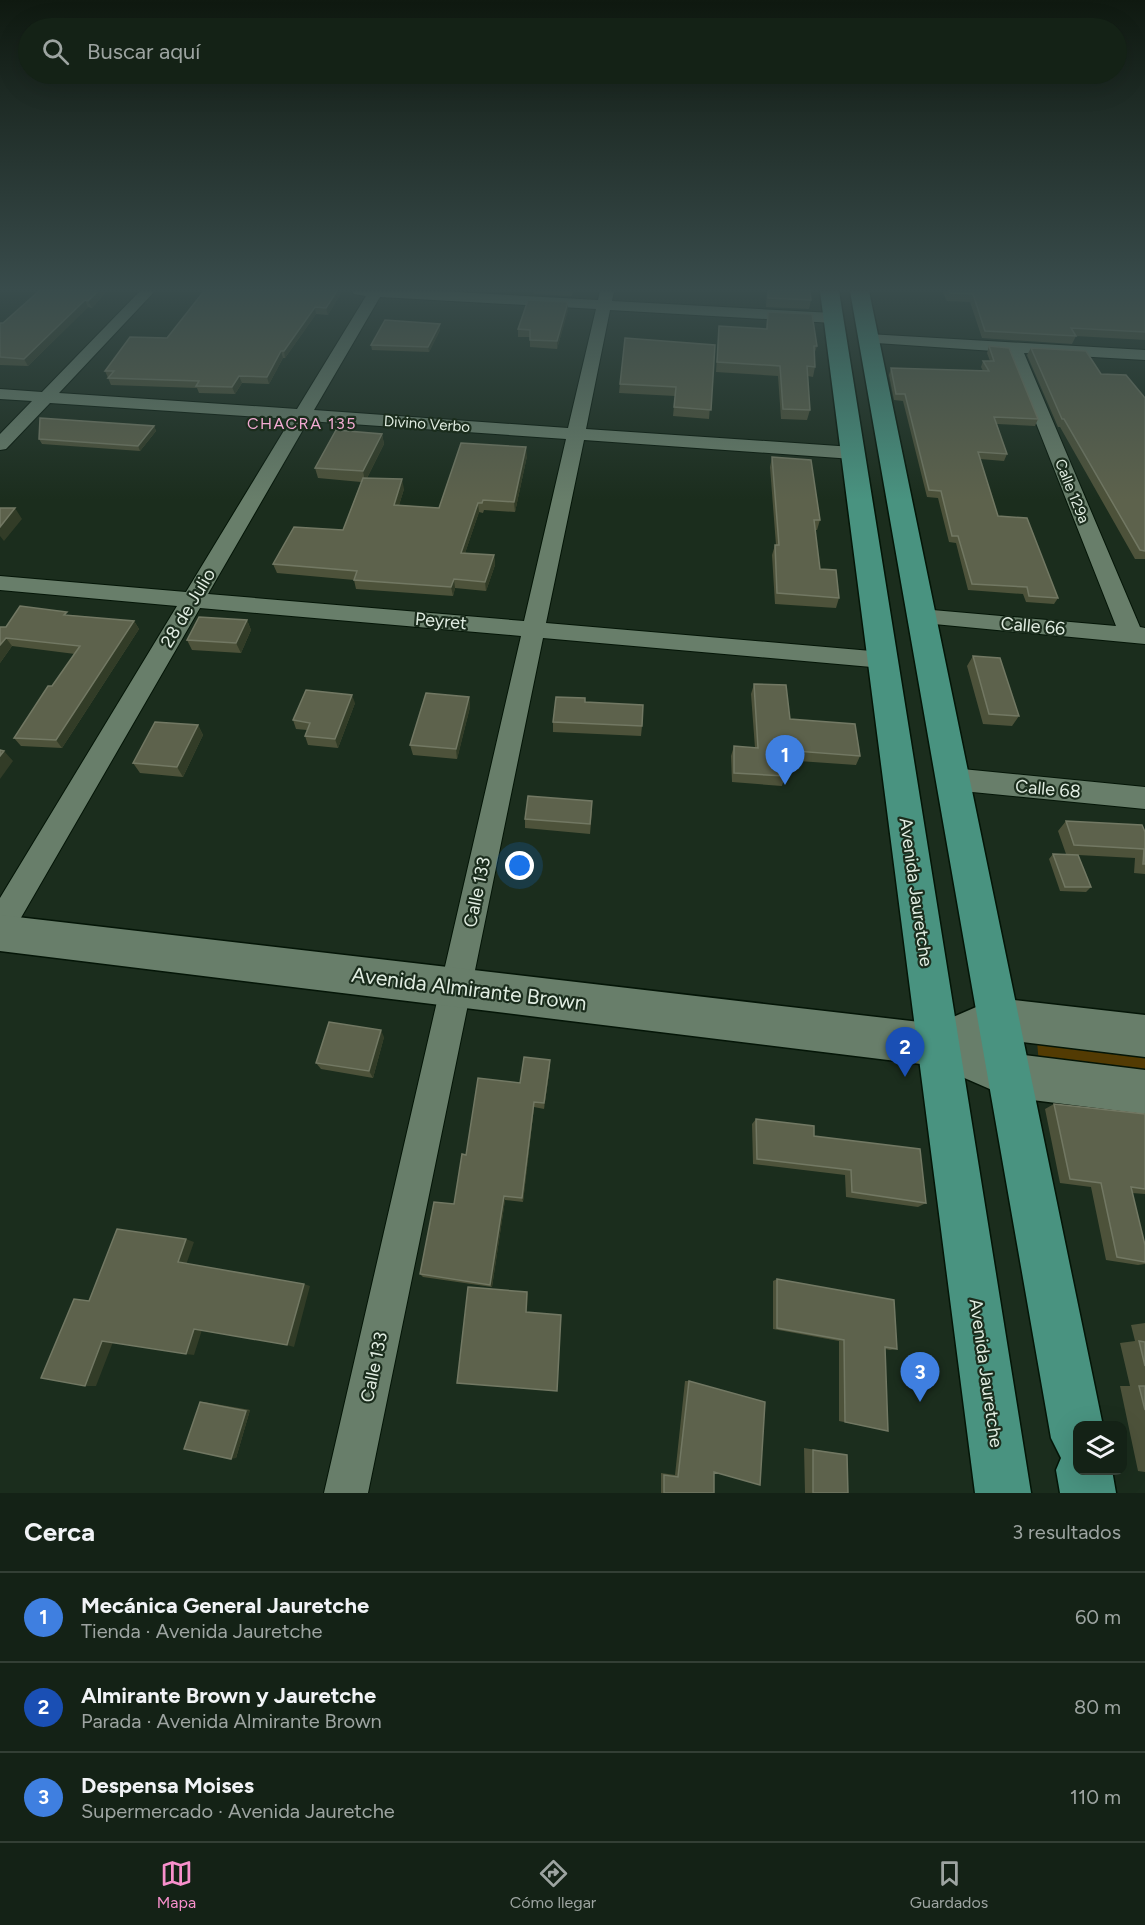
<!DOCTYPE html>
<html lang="es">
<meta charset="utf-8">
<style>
:root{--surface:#142216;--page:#212f23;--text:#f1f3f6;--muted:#9da4a1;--line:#333f35;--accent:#f890cc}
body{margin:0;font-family:Figtree,sans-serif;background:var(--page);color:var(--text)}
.controls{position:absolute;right:18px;bottom:18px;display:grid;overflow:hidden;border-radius:12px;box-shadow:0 6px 24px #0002}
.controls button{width:54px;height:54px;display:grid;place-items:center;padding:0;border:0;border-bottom:2px solid var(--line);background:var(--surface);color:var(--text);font:30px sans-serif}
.you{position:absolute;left:520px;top:866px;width:21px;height:21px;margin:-15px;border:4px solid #fff;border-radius:50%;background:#1a73e8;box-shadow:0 0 0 9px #1a73e833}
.badge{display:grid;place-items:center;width:39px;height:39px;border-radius:50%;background:var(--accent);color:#fff;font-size:20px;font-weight:700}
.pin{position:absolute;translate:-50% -50px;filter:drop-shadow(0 2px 3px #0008)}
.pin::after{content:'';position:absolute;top:32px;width:21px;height:18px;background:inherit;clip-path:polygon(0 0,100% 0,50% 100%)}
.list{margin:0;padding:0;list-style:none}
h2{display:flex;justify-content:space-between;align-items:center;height:78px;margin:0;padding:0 24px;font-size:26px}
h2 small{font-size:20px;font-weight:400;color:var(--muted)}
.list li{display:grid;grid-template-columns:39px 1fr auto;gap:18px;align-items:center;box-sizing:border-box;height:90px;padding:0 24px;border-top:2px solid var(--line)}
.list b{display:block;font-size:22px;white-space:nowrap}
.list p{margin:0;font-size:20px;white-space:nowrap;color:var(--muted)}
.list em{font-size:20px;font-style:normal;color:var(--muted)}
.icon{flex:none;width:33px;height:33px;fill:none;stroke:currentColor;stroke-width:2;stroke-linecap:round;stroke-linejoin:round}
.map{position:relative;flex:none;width:1145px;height:1493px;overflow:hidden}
.search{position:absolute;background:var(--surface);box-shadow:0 6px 24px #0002;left:18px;right:18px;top:18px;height:66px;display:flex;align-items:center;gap:15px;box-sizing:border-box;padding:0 21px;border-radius:33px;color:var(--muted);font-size:22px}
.sheet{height:348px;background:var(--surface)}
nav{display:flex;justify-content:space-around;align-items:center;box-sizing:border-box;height:84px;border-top:2px solid var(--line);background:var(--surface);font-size:16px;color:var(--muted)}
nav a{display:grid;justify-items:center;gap:3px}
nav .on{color:var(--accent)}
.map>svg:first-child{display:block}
.green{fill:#533b03}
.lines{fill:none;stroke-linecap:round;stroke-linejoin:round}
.minor-casing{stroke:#041507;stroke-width:2}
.secondary-casing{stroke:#041507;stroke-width:3}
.primary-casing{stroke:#041507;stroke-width:3}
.minor{fill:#687e6a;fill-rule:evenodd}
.secondary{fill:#687e6a;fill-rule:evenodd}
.primary{fill:#499380;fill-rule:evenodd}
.wall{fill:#4d523a}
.shaded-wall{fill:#323c27}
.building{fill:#5d624c;stroke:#727863;stroke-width:1.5}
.labels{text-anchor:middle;stroke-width:4.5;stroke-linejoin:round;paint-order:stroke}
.far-street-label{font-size:15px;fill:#e1ede2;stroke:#1b2d1d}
.far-neighbourhood-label{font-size:16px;letter-spacing:1.5px;fill:#f3aad3;stroke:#1b2d1d}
.street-label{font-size:18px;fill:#e1ede2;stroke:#1b2d1d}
.near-street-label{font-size:21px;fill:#e1ede2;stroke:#1b2d1d}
</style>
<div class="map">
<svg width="1145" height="1493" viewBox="0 0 1145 1493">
<rect width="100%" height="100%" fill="#1b2d1d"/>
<path class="green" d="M1037,1041l108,13v24l-106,-13z"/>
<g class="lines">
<defs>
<path id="minor" d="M140,291h15l-96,102 238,16 69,-113 -12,-2 -2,-3h87l159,9 2,-9h14l-2,10 221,12 8,5 -8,5 -223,-13 -24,119 267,18 7,2 2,4 -2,4 -7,2 -269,-19 -38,183 337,29 8,2 4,6 -4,6 -8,2 -340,-30 -175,855h-44l197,-857 -321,-28 -189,327 -11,4v-41l177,-292 -177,-16v-14l186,16 105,-173 -241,-16 -44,46 -6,1v-16l32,-33 -32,-2v-10l42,3zM380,297l216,12 -28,119 -254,-18zM308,421l258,18 -42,182 -316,-27z
M868,334l277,16v10l-121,-7 116,274 5,1v16l-232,-22 -3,-5 3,-5 8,-3 195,17 -108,-274 -146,-10 -2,-3z
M952,768l193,19v22l-193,-19 -9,-3 -4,-8 4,-8z"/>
<path id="secondary" d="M0,915l937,109 60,-26 148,17v42l-147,-18 -12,5 22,9 137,17v44l-137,-17 -71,-31 -937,-115z"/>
<path id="primary" d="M820,291h19l192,1202h-56z
M850,291h19l234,1135h-25v44h34l4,23h-56l-4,-23 5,-12 -10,-20z"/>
</defs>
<use href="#minor" class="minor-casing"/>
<use href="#secondary" class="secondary-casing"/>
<use href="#primary" class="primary-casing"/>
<use href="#minor" class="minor"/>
<use href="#secondary" class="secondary"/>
<use href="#primary" class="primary"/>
</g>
<path class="wall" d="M107,291l-15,17 -4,-1 -60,59 -28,-1v-42h3z
M204,291h138l-14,24 -12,-1 -31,44h-2l-14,26 -27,-1 -7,11 -36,-1 -2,-5 -86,-3 -6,-14 62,-33z
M533,291h40l-1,5 -38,-2z
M767,291h43l1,9 -2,9 -43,-2z
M942,291h203v49l-69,-4 -4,8 -90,-6 -12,-36 -23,-1z
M568,302v8l-11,39 -27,-2v-10h-12v-8z
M768,312l49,34 -3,9 1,12 -2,10 -5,-1 2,34 -3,10 -26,-1 -3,-43 -62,-4 3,-46 47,3z
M440,330l-11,22 -57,-2 -1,-5z
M715,345l-6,74 -36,-3 2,-20 -56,-3 1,-9z
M989,346l49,73 -3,7 -38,-2 10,30 -3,7 -24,-2 18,57 60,82 -4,6 -28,-2 -3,-8 -55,-4 -12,-47 -7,-1 -11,-44 -11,-1 -24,-96 -9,-1 -5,-25 2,-7 92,3 -2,-4 2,-6h7l-3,-8z
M1031,348l70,26 44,24v161h-10l-75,-132h-2l-31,-72z
M154,426l2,5 -16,20 -98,-7 -3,-5z
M382,434l2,10 -17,34 37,11 -5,16 40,3 88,-52 -12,56 -31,-2 -1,3 -4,-1 -14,41 29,2 1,10 -9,26 -31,-3 -2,8 -97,-7 -2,-9 -77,-7 -4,-9 70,-34 18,-48 -43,-4 -3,-10z
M772,457l48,63 -3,10h-2l5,39 19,29 -3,10 -61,-4 -3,-49 3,-10h1l-6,-78z
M69,615l65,6 5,8 -77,119 -41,-2 -7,-8 61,-84 -63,-8 -12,17 6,-36z
M247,620l4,10 -10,23 -49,-3 -5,-10z
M973,656l46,60 -7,10 -29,-2 -16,-58z
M754,684l36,35 70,37 -4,9 -72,-5 1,16 -3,10 -50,-4 -1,-26 3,-10 21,2 -4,-54z
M469,697l1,10 -13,52 -44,-4 -3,-10z
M585,702l57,24 -1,10 -88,-4v-10z
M355,703l-17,45 -30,-3 -3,-9 2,-6 -11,-1 -3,-9z
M198,725l5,10 -20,42 -43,-4 -7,-10z
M592,811l-2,23 -65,-6v-9z
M1066,821l79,11v42l-11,-1 1,-15 -57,-3 13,32 -5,5 -26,-1 -11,-32 4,-5h13l-8,-23z
M384,1037l-11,41 -52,-9 -5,-6z
M550,1060v6l-6,43 -10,-2 -11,95 -18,-2 -13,87 -69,-10 -3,-3 34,-70 12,-49 54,-72z
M1054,1104l91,10v80l-13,-1 13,52v19l-7,1 -32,-5 -15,-73 -31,-4 -15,-74z
M756,1119l58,17 112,67 -8,4 -72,-10 -1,-22 -92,-11 -1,-40z
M777,1279l120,70 -7,1 -5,-1 3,82 -49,-10v-80l-66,-12v-48z
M1145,1323v149l-7,-1 -18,-85h10l-10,-43 15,-2 -4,-16z
M685,1381h4l25,91v21h-53v-20l14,2z
M200,1402h4l46,8 -14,48z
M804,1448l43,7 1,38h-43z"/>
<path class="shaded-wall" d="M98,291h9l-15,17 -4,-7z
M337,291h5l-14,24 -2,-7z
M85,300l3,7 -60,59 -4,-7z
M568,302v8l-11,39v-8z
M315,307l1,7 -31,44 -1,-7z
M440,324v6l-11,22 -1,-5z
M281,351l2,7 -14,26 -2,-7z
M239,376l3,7 -7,11 -3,-7z
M154,426l2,5 -16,20 -2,-5z
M382,434l2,10 -19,38 -2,-11z
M526,447l1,9 -12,56 -1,-10z
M402,479l2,10 -8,26 -2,-10z
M478,503l1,9 -17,50 -1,-9z
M15,508l7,11 -18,22 -4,-5v-9z
M494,555l1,10 -9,26 -1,-9z
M454,579l1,9 -2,8 -2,-9z
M247,620l4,10 -10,23 -5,-10z
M134,621l5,8 -77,119 -6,-8z
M6,638l6,8 -12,17v-18z
M352,695l3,8 -17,45 -3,-9z
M469,697l1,10 -13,52 -1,-10z
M198,725l5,10 -20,42 -6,-10z
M4,751l9,10 -13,18v-23z
M381,1030l3,7 -11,41 -4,-7z
M550,1060v6l-6,43v-6z
M534,1102v5l-11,95 -1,-4z
M504,1196l1,4 -13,87 -2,-2z
M186,1239l8,3 -8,23 -8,-3z
M304,1284l6,2 -16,61 -7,-2z
M527,1292l1,2 -1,20 -1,-2z
M194,1329l8,1 -8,25 -8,-1z
M102,1341l11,1 -17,44h-11z
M250,1410l-14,48 -5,1 15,-48z"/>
<path class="building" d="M39,291h59l-10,10 -3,-1 -61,59 -24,-2v-34h3z
M204,291h133l-11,17 -11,-1 -31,44h-3l-14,26 -28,-1 -7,11 -36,-1 3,-5 -91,-3 6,-7h-9l25,-34 37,1z
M768,291h42l1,9 -43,-2z
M949,291h196v41l-74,-4 5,8 -91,-5 -12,-37 -23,-1z
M528,300l40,2 -11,39 -27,-1v-10l-12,-1z
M768,312l44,2 5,32h-3l1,21 -8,-1 3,44 -27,-1 -3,-43 -63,-4 2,-36 48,3z
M385,320l55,4 -12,23 -57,-2z
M625,338l90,7 -4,65 -37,-3 2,-20 -56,-3z
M989,346l20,2 29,71 -44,-2 13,37 -29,-2 20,64 29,2 31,80 -29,-2 -2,-9 -55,-3 -14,-48h-6l-11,-45 -12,-1 -24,-96h-9l-5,-26 98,3 -6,-10h11z
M1031,348l55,3 15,23 25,1 19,23v153l-5,-1 -76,-131h-2z
M40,418l114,8 -16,20 -99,-7z
M336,430l46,4 -19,37 -48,-3z
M461,443l65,4 -12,55 -31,-2 -1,3h-4l-17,50 33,2 -9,27 -31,-3 -3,8 -97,-7 3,-9 -84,-7 21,-37 49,3 20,-52 39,1 -8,26 45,3z
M772,457l39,3 9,60h-6l6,49 16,1 3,28 -62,-5 -2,-48h4z
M0,508h15l-15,19z
M20,606l47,6 -3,3 70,6 -78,119 -42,-2 34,-52h4l28,-40 -74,-8 -6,7v-18h6z
M199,617l48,3 -11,23 -49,-3z
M973,656l27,2 19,58 -30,-2z
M754,684l32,1 4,34 65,5 5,32 -77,-6 2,26 -51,-3v-27l24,2z
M306,690l46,5 -17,44 -30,-3 5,-13 -17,-3z
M426,693l43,4 -13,52 -46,-4z
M556,697l29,1v4l58,3 -1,21 -89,-4z
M155,722l43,3 -21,42 -44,-4z
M0,750l4,1 -4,5z
M528,796l64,5 -2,23 -65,-5z
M1066,821l76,4 3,7v32h-2l1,-15 -70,-4z
M1053,854l25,1 13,32h-26z
M329,1022l52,8 -12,41 -53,-8z
M524,1057l26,3 -6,43 -10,-1 -12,96 -18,-2 -14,89 -70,-11 14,-72 20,2 8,-50 4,1 12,-77 42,5z
M1054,1104l91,10v75l-14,-2 14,58v17l-28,-5 -16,-74 -31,-4z
M756,1119l58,7v10l106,13 6,54 -74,-11 -1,-22 -94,-11z
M117,1229l69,10 -8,23 126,22 -17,61 -93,-16 -8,25 -84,-13 -17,45 -44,-8 33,-79 15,2z
M777,1279l117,21 3,49 -12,-2 3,84 -43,-9 -1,-82 -67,-12z
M468,1287l59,5 -1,20 35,3 -4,76 -100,-8z
M1139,1341l6,1v24z
M689,1381l76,21 -5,83 -46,-13v21h-50v-18l14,2z
M1139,1386h6v24z
M200,1402l46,9 -15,48 -47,-10z
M813,1450l34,5 1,38h-35z"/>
<linearGradient id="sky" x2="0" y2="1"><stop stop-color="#0f1910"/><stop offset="0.58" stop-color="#394c4c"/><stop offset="1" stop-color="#394c4c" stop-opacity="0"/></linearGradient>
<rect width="1145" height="500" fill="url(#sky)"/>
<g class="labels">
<g class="far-street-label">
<text transform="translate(427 424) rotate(4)" y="5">Divino Verbo</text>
<text transform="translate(1072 491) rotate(68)" y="5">Calle 129a</text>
</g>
<g class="far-neighbourhood-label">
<text x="302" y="429">CHACRA 135</text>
</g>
<g class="street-label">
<text transform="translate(188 608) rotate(-59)" y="6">28 de Julio</text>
<text transform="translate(441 621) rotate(5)" y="6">Peyret</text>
<text transform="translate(1033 626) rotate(5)" y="6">Calle 66</text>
<text transform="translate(1048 789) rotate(5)" y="6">Calle 68</text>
<text transform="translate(477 892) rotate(-78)" y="6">Calle 133</text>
<text transform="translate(916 892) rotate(82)" y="6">Avenida Jauretche</text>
<text transform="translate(374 1367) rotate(-78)" y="6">Calle 133</text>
<text transform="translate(986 1373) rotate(82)" y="6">Avenida Jauretche</text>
</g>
<g class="near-street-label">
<text transform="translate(469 989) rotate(7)" y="7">Avenida Almirante Brown</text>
</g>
</g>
</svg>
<div class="controls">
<button><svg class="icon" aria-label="layers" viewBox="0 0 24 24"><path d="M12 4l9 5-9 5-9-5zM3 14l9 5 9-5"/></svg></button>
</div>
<div class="you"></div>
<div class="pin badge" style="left:785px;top:785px;background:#3f7fe0">1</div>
<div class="pin badge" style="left:905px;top:1077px;background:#1a4fb4">2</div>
<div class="pin badge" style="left:920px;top:1402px;background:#3f7fe0">3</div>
<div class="search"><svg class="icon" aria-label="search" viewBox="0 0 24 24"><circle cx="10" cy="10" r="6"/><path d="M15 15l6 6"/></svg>Buscar aquí</div>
</div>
<section class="sheet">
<h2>Cerca<small>3 resultados</small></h2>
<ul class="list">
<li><span class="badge" style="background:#3f7fe0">1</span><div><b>Mecánica General Jauretche</b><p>Tienda · Avenida Jauretche</p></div><em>60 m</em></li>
<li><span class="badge" style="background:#1a4fb4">2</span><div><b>Almirante Brown y Jauretche</b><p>Parada · Avenida Almirante Brown</p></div><em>80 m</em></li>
<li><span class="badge" style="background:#3f7fe0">3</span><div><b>Despensa Moises</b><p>Supermercado · Avenida Jauretche</p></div><em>110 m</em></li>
</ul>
</section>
<nav>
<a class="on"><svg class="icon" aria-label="map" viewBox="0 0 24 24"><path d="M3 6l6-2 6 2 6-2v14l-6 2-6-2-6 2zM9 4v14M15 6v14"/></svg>Mapa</a>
<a><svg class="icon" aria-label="directions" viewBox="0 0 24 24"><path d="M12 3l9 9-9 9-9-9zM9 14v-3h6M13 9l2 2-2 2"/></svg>Cómo llegar</a>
<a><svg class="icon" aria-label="saved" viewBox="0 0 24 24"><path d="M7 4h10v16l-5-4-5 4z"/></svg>Guardados</a>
</nav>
